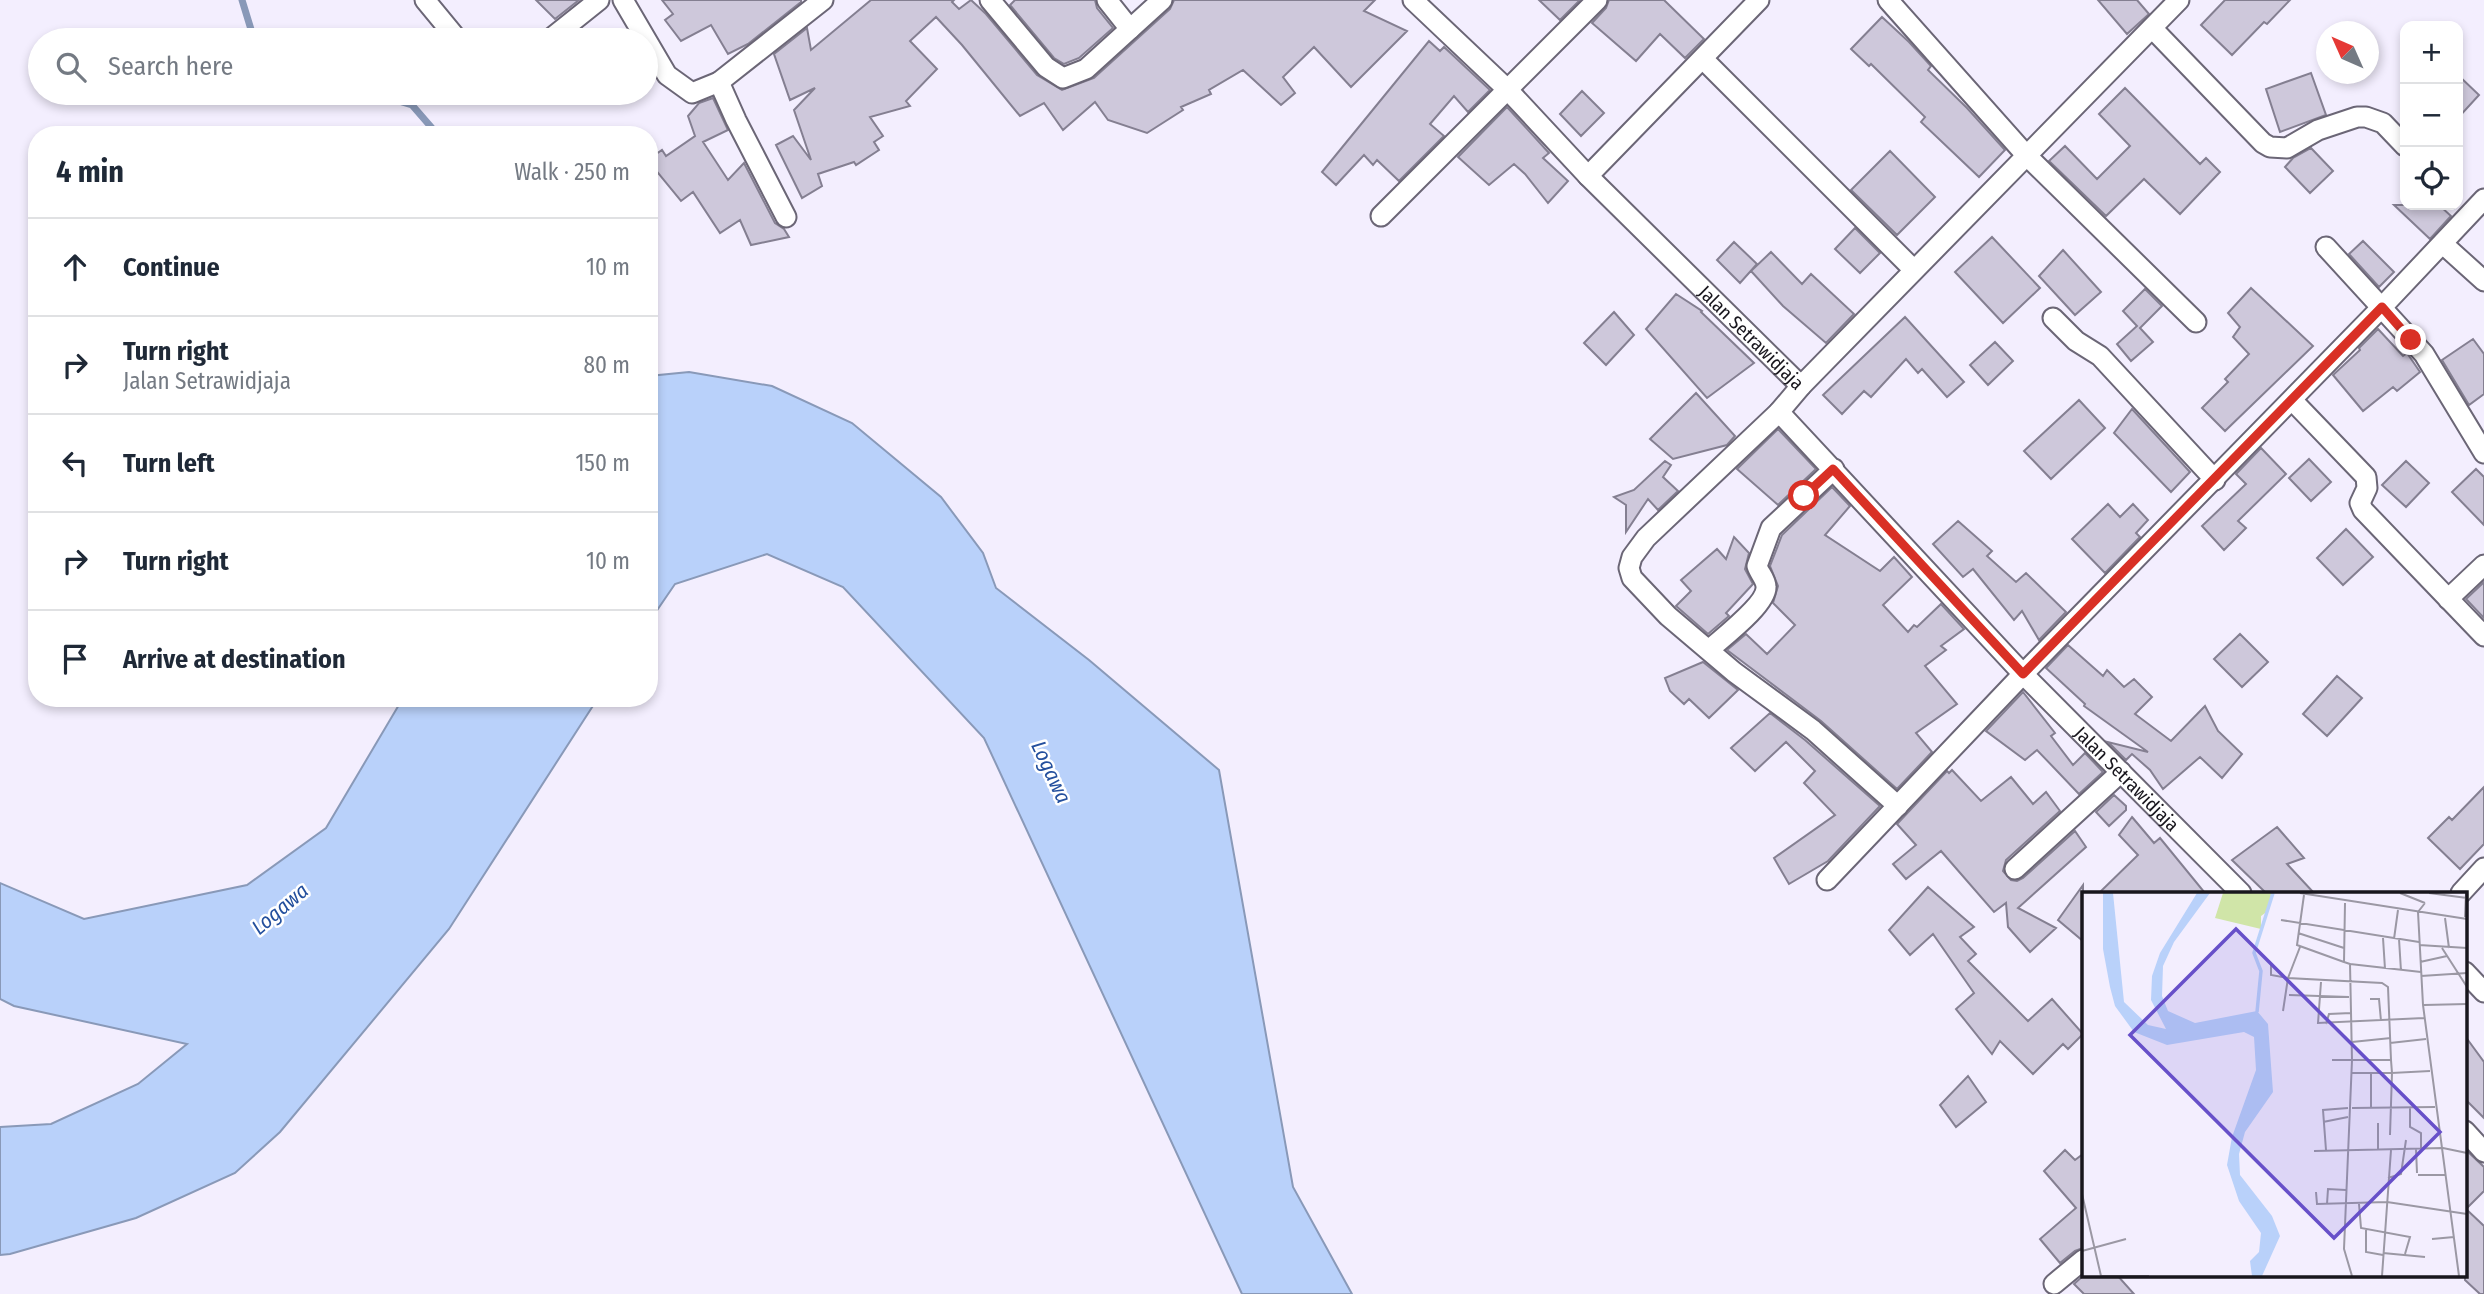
<!DOCTYPE html>
<meta charset="utf-8">
<style>
:root{--surface:#fff;--page:#f2f2f3;--text:#1f2937;--muted:#747a83;--line:#e0e1e3}
body{margin:0;font-family:"Fira Sans Condensed",sans-serif;background:var(--page);color:var(--text)}
.controls{position:absolute;right:21px;top:21px;display:grid;overflow:hidden;border-radius:14px;box-shadow:0 4px 10px #0003}
.controls button{width:63px;height:63px;display:grid;place-items:center;padding:0;border:0;border-bottom:2px solid var(--line);background:var(--surface);color:var(--text);font:35px sans-serif}
.compass{position:absolute;left:2316px;top:21px;width:63px;height:63px;border-radius:50%;background:var(--surface);box-shadow:0 4px 10px #0003;rotate:315deg}
.stop{position:absolute;width:21px;height:21px;margin:-16px;border:5px solid #d93025;border-radius:50%;background:#fff}
.stop.end{background:#d93025;border-color:#fff;box-shadow:0 2px 7px #0008}
.list{margin:0;padding:0;list-style:none}
h2{display:flex;justify-content:space-between;align-items:center;height:91px;margin:0;padding:0 28px;font-size:30px}
h2 small{font-size:23px;font-weight:400;color:var(--muted)}
.list li{display:grid;grid-template-columns:46px 1fr auto;gap:21px;align-items:center;box-sizing:border-box;height:98px;padding:0 28px;border-top:2px solid var(--line)}
.list b{display:block;font-size:26px;white-space:nowrap}
.list p{margin:0;font-size:23px;white-space:nowrap;color:var(--muted)}
.list em{font-size:23px;font-style:normal;color:var(--muted)}
.icon{flex:none;width:38px;height:38px;fill:none;stroke:currentColor;stroke-width:2;stroke-linecap:round;stroke-linejoin:round}
.map{position:relative;flex:none;width:2484px;height:1294px;overflow:hidden}
.search{position:absolute;background:var(--surface);box-shadow:0 4px 10px #0003;left:28px;top:28px;width:630px;height:77px;display:flex;align-items:center;gap:18px;box-sizing:border-box;padding:0 24px;border-radius:38px;color:var(--muted);font-size:26px}
.panel{position:absolute;background:var(--surface);box-shadow:0 4px 10px #0003;left:28px;top:126px;width:630px;height:581px;border-radius:28px}
.map>svg:first-child{display:block}
.water{fill:#b9d1fa;stroke:#8999b8;stroke-width:2}
.lines{fill:none;stroke-linecap:round;stroke-linejoin:round}
.stream{stroke:#8999b8;stroke-width:7}
.building{fill:#cec8db;stroke:#847f91;stroke-width:2}
.street-casing{stroke:#6b6676;stroke-width:23}
.street{stroke:#fff;stroke-width:19}
.route{stroke:#d93025;stroke-width:9}
.labels{text-anchor:middle;stroke-width:5;stroke-linejoin:round;paint-order:stroke}
.street-label{font-size:19px;fill:#18161d;stroke:#fff}
.water-label{font-size:21px;font-style:italic;fill:#234f9d;stroke:#fff}
.inset-river{fill:none;stroke:#b9d1fa;stroke-width:3.5}
.inset-road{fill:none;stroke:#9b98a4;stroke-width:2}
.view{fill:#6750c9;fill-opacity:0.15;stroke:#6750c9;stroke-width:3.5}
.inset-edge{fill:none;stroke:#18161d;stroke-width:3.5}
</style>
<div class="map">
<svg width="2484" height="1294" viewBox="0 0 2484 1294">
<rect width="100%" height="100%" fill="#f3eefe"/>
<path class="water" d="M689,372l83,14 80,37 89,74 42,56 13,35 93,72 130,110 74,417 59,107h-110l-258,-556 -141,-151 -76,-33 -92,30 -26,38v-246z
M403,698h195l-149,231 -169,203 -45,41 -99,45 -126,36 -10,1v-128l51,-3 87,-40 49,-40 -173,-38 -14,-7v-116l84,36 163,-34 79,-57z"/>
<g class="lines">
<path class="stream" d="M242,0l11,36 4,4
M372,93l40,12 26,30"/>
</g>
<path class="building" d="M536,0h43l-24,19z
M662,0h139v2l-53,42 -20,10 -17,-29 -30,16 -16,-21 8,-6z
M871,0h83l-2,2 7,7 12,-9 15,14 51,61 25,15 32,-12 76,-69 4,-9h201l-11,11 43,20 -56,56 -37,-40 -31,30 12,16 -14,12 -38,-35 -34,20 2,4 -30,13 2,3 -36,23 -39,-13 -13,-18 -32,28 -19,-27 -24,13 -58,-71 -26,-28 -26,24 27,28 -31,32 4,5 -40,11 13,19 -9,6 5,8 -23,15 -2,-3 -36,12 4,12 -20,12 -26,-53 17,-9 18,24 -17,-50 21,-22 -25,12 -16,-46 33,-26 4,22z
M1015,0h80l2,8 16,20 -34,30 -15,6 -10,-6 -44,-53z
M1539,0h41l-20,20z
M1609,0h55l40,39 -19,19 -25,-24 -24,27 -44,-38 14,-15z
M2098,0h39l12,14 -22,20z
M2225,0h65l-23,24 -3,-2 -32,33 -31,-30z
M1882,17l27,25 22,24 -3,4 39,38 38,42 -26,27 -58,-55 4,-5 -54,-53 -2,2 -18,-17z
M1429,41l11,10 4,-4 46,43 -22,22 -14,-16 -24,28 14,12 -45,45 -22,-21 -4,5 -9,-10 -28,30 -14,-13z
M2311,73l15,42 -46,17 -14,-43z
M2458,75l21,20 -21,23z
M2125,88l75,76 6,-6 14,14 -40,42 -36,-35 -38,37 -57,-55 16,-15 32,33 33,-33 -31,-32z
M1582,91l22,22 -23,23 -21,-22z
M713,98l15,32 -25,12 25,38 16,-17 31,60 9,6 5,8 -38,8 -11,-25 -20,13 -27,-41 -12,9 -32,-39v-3l13,-9 4,6 29,-20 -7,-20 11,-13z
M1507,107l42,46 -6,5 25,23 -20,22 -23,-29 -11,-10 -25,21 -31,-28z
M2311,148l22,23 -23,22 -25,-26 8,-9z
M1890,151l45,46 -38,38 -46,-45z
M2394,205h45l12,11 -21,23z
M1855,228l25,25 -20,20 -25,-24z
M1992,237l48,51 -37,35 -48,-51z
M2363,241l31,31 -15,15 -30,-33z
M1734,242l23,22 -17,19 -23,-23z
M2063,250l38,42 -26,23 -36,-39z
M1771,252l31,32 9,-10 43,40 -28,29 -43,-37 -32,-35z
M2251,288l62,58 -88,85 -23,-23 26,-26 -3,-3 24,-25 -16,-17 7,-10 -12,-14z
M2145,289l17,17 -22,22 13,14 -22,19 -14,-17 20,-18 -14,-15z
M1676,294l26,17 -1,1 53,51 -47,35 -61,-69z
M1614,312l20,23 -28,30 -22,-22z
M1905,317l59,65 -17,15 -25,-28 -4,4 -12,-14 -35,38 -7,-6 -22,23 -19,-19z
M2378,329l25,27 4,-3 13,19 -23,19 -4,-4 -30,24 -30,-36 27,-25 -1,-2z
M2473,339l11,15v40l-15,11 -27,-45z
M1995,342l18,19 -25,24 -18,-20z
M1696,393l39,43 -8,9 -54,14 -23,-20z
M2079,400l26,28 -54,51 -27,-28z
M2132,409l58,63 -19,20 -57,-59z
M1778,429l38,40 -38,36 -41,-36z
M2261,448l25,26 -48,47 8,7 -22,22 -22,-24 44,-42 -10,-10z
M2309,459l22,23 -20,19 -22,-23z
M1665,461l6,4 -8,12 15,14 -20,19 -10,-11 -22,33v-27l-12,-8 20,-7z
M2406,461l23,22 -23,24 -24,-22z
M2476,469l8,8v48l-32,-33z
M1832,487l18,19 -25,29 55,36 14,-14 18,20 -29,28 25,27 6,-7 3,2 24,-23 23,25 -23,17 5,4 -21,16 32,38 -41,29 16,19 -35,37 -76,-68 -94,-71 19,-16 21,20 28,-29 -22,-22 5,-17 -8,-20 12,-31z
M2108,504l12,13 13,-13 15,16 -12,13 4,4 -35,36 -33,-34z
M1958,521l34,30 -5,5 29,26 10,-9 40,39 -27,28 -17,-29 -8,9 -41,-51 -10,8 -30,-33z
M2346,529l27,28 -30,28 -26,-27z
M1734,537l15,16 -4,16 8,15 -27,29 3,3 -21,18 -32,-28 15,-15 -10,-11 36,-31 9,10z
M2484,582v36l-18,-19z
M2240,634l28,28 -26,25 -28,-28z
M2068,645l35,31 4,-6 17,17 10,-8 18,18 -17,17 36,27 34,-35 13,25 24,23 -20,24 -22,-21 -37,32 -13,-19 -18,-16 -6,6 -18,-18 40,10 -64,-46 1,-2 -39,-36z
M1703,662l35,28 -29,28 -20,-19 -5,5 -14,-13 -5,-13z
M2337,676l25,22 -35,38 -24,-22z
M2023,692l32,41 -4,3 22,29 12,-12 18,19 -24,22 -42,-44 -12,10 -39,-29z
M1770,713l35,27 75,66 -52,55 -39,23 -15,-26 61,-43 -31,-32 11,-12 -29,-29 -31,29 -24,-23z
M1952,770l29,31 30,-24 22,27 13,-12 14,19 -54,49 -3,11 8,9 6,1 6,-3 52,-47 11,16 -68,61 38,20 -26,24 -22,-25 -2,-24 -12,9 -53,-61 -35,28 -13,-15 23,-19 -19,-21 50,-53 2,2z
M2484,787v57l-24,25 -32,-31 21,-21 3,3z
M2114,795l12,11v4l-17,16 -13,-14z
M2132,817l22,26 6,-5 45,55h-106l39,-38 -19,-20z
M2277,827l27,31 -17,6 27,29h-48l-34,-33z
M2083,885v56l-25,-21z
M1928,887l46,40 -14,10 16,17 -8,7 60,60 24,-22 31,35 -15,15 -5,-5 -30,30 -33,-33 -8,13 -36,-45 18,-16 -41,-59 -23,21 -21,-25z
M2465,1036l19,26v56l-19,-19z
M1968,1076l18,26 -30,25 -16,-22z
M2465,1149l19,18v24l-18,18 18,17v68h-4l-15,-14z
M2065,1150l10,10 8,-6v94l-8,3 -15,12 -20,-24 36,-31 -32,-37z
M2084,1275h33l17,19h-50l-10,-10z"/>
<g class="lines">
<defs>
<g id="street">
<path d="M425,0l33,40"/>
<path d="M623,0l44,75 25,18 27,-11 17,38 50,97"/>
<path d="M990,0l56,67 17,11 23,-9 76,-69"/>
<path d="M1107,0l23,29"/>
<path id="s1" d="M1413,0l94,89 81,87 213,210 -22,26 244,262 218,219"/>
<path d="M1888,0l138,155 170,167"/>
<path d="M2152,28l111,115 7,4 17,1 31,-18 39,-13h9l17,6 22,23"/>
<path d="M549,40l50,-40"/>
<path d="M1703,59l210,210"/>
<path d="M719,82l104,-82"/>
<path d="M1588,176l171,-176"/>
<path d="M1381,216l216,-216"/>
<path d="M2443,244l41,37"/>
<path d="M2326,247l98,107 60,99"/>
<path d="M2053,318l23,23 24,15 115,124"/>
<path d="M1801,386l378,-386"/>
<path d="M2292,400l74,77 1,11 -7,15 3,7 121,126"/>
<path d="M1779,412l-133,126 -14,19 -3,11 3,10 36,38 66,56 79,58 85,76"/>
<path d="M2448,599l36,-34"/>
<path d="M1709,650c13,-12 58,-46 57,-63 0,-8 -7,-14 -9,-21l14,-38 63,-59"/>
<path d="M2015,869l106,-97"/>
<path d="M1827,880l196,-206 359,-367 102,-108"/>
<path d="M2461,893l23,-25"/>
<path d="M2465,972l19,20"/>
<path d="M2465,1131l19,21"/>
<path d="M2054,1284l29,-24"/>
</g>
</defs>
<use href="#street" class="street-casing"/>
<use href="#street" class="street"/>
</g>
<g class="lines">
<path class="route" d="M1804,496l29,-27 190,205 359,-367 29,33"/>
</g>
<g class="labels">
<g class="street-label">
<text dy="7" stroke="none"><textPath href="#s1" startOffset="478">Jalan Setrawidjaja</textPath></text>
<text dy="7" stroke="none"><textPath href="#s1" startOffset="1087">Jalan Setrawidjaja</textPath></text>
</g>
<g class="water-label">
<text transform="translate(1051 772) rotate(65)" y="7">Logawa</text>
<text transform="translate(280 909) rotate(-40)" y="7">Logawa</text>
</g>
</g>
<g transform="translate(2082 892)">
<rect width="385" height="385" fill="#f3eefe"/>
<path d="M141,1h51l-6,18 -7,5v13l-46,-11z" fill="#d0e5a8"/>
<path d="M21,1h10l11,109 24,23 18,4 -15,-29 1,-24 8,-23 37,-60h13l-36,49 -11,24 -1,30 6,15 27,12 62,-12 11,13 5,68 -28,40 -6,22 1,21 32,41 8,20 -18,40h-10l-2,-15 9,-9 2,-19 -22,-32 -12,-36 5,-28 24,-67 -2,-33 -10,-5 -77,13 -33,-13 -19,-26 -5,-19 -7,-38z" fill="#b9d1fa"/>
<path class="inset-river" d="M175,120l4,-41 -7,-18 19,-60"/>
<path class="inset-road" d="M218,1l167,26M318,1l25,10M347,1l38,5M222,3l-7,50 47,17M263,11l-1,59 6,2 2,96 -8,189 8,27M343,11l-7,9 5,93 36,271M383,25l1,-24M363,26l4,30M199,28l138,22M216,41l46,15M301,46l2,31M312,47l4,-29M317,47l2,32M337,53l48,3M218,55l-12,31 94,5 6,4 3,73h-59M360,56l25,39M338,70l27,-6M189,72v11l17,3 -5,33M268,72l71,8M339,84l46,-3M239,90l-3,41 106,-5M207,103l60,2M288,107h9l2,22M342,113l43,-1M244,132l3,-10 22,-1M270,150l39,-4M308,151l36,-4M309,168l1,13 38,-2M270,181h40l-2,62M270,216l83,-1M289,216v-35M328,216v19l11,6v16M241,230l25,-5M296,231v27M334,257l1,24M244,258l-3,-40 25,-2M232,259l129,-3 24,5M336,283h28M306,286l13,-4 5,-34M234,300l1,12 70,-2 80,12M0,302l19,82M245,312l1,-15 18,1M277,312l2,24 49,9 -5,17M284,338v22l17,3M350,347l22,-2M0,359l44,-12M301,361l42,4M19,384h48M300,384l9,-126"/>
<path class="view" d="M154,37l204,203 -106,106 -204,-203z"/>
<rect width="385" height="385" class="inset-edge"/>
</g>
</svg>
<div class="controls">
<button>+</button>
<button>−</button>
<button><svg class="icon" aria-label="locate" viewBox="0 0 24 24"><circle cx="12" cy="12" r="6"/><path d="M12 2v4M12 18v4M2 12h4M18 12h4"/></svg></button>
</div>
<svg class="compass" viewBox="-18 -18 36 36"><path d="M0-13l5 13h-10z" fill="#e53935"/><path d="M0 13l5-13h-10z" fill="#747a83"/></svg>
<div class="stop" style="left:1804px;top:496px"></div>
<div class="stop end" style="left:2411px;top:340px"></div>
<div class="search"><svg class="icon" aria-label="search" viewBox="0 0 24 24"><circle cx="10" cy="10" r="6"/><path d="M15 15l6 6"/></svg>Search here</div>
<section class="panel">
<h2>4 min<small>Walk · 250 m</small></h2>
<ul class="list">
<li><svg class="icon" aria-label="ahead" viewBox="0 0 24 24"><path d="M12 20V5M6 11l6-6 6 6"/></svg><div><b>Continue</b></div><em>10 m</em></li>
<li><svg class="icon" aria-label="right" viewBox="0 0 24 24"><path d="M7 20v-9h11M14 6l5 5-5 5"/></svg><div><b>Turn right</b><p>Jalan Setrawidjaja</p></div><em>80 m</em></li>
<li><svg class="icon" aria-label="left" viewBox="0 0 24 24"><path d="M17 20v-9H6M10 6l-5 5 5 5"/></svg><div><b>Turn left</b></div><em>150 m</em></li>
<li><svg class="icon" aria-label="right" viewBox="0 0 24 24"><path d="M7 20v-9h11M14 6l5 5-5 5"/></svg><div><b>Turn right</b></div><em>10 m</em></li>
<li><svg class="icon" aria-label="arrive" viewBox="0 0 24 24"><path d="M6 21V4h12l-3 4 3 4H6"/></svg><div><b>Arrive at destination</b></div></li>
</ul>
</section>
</div>
